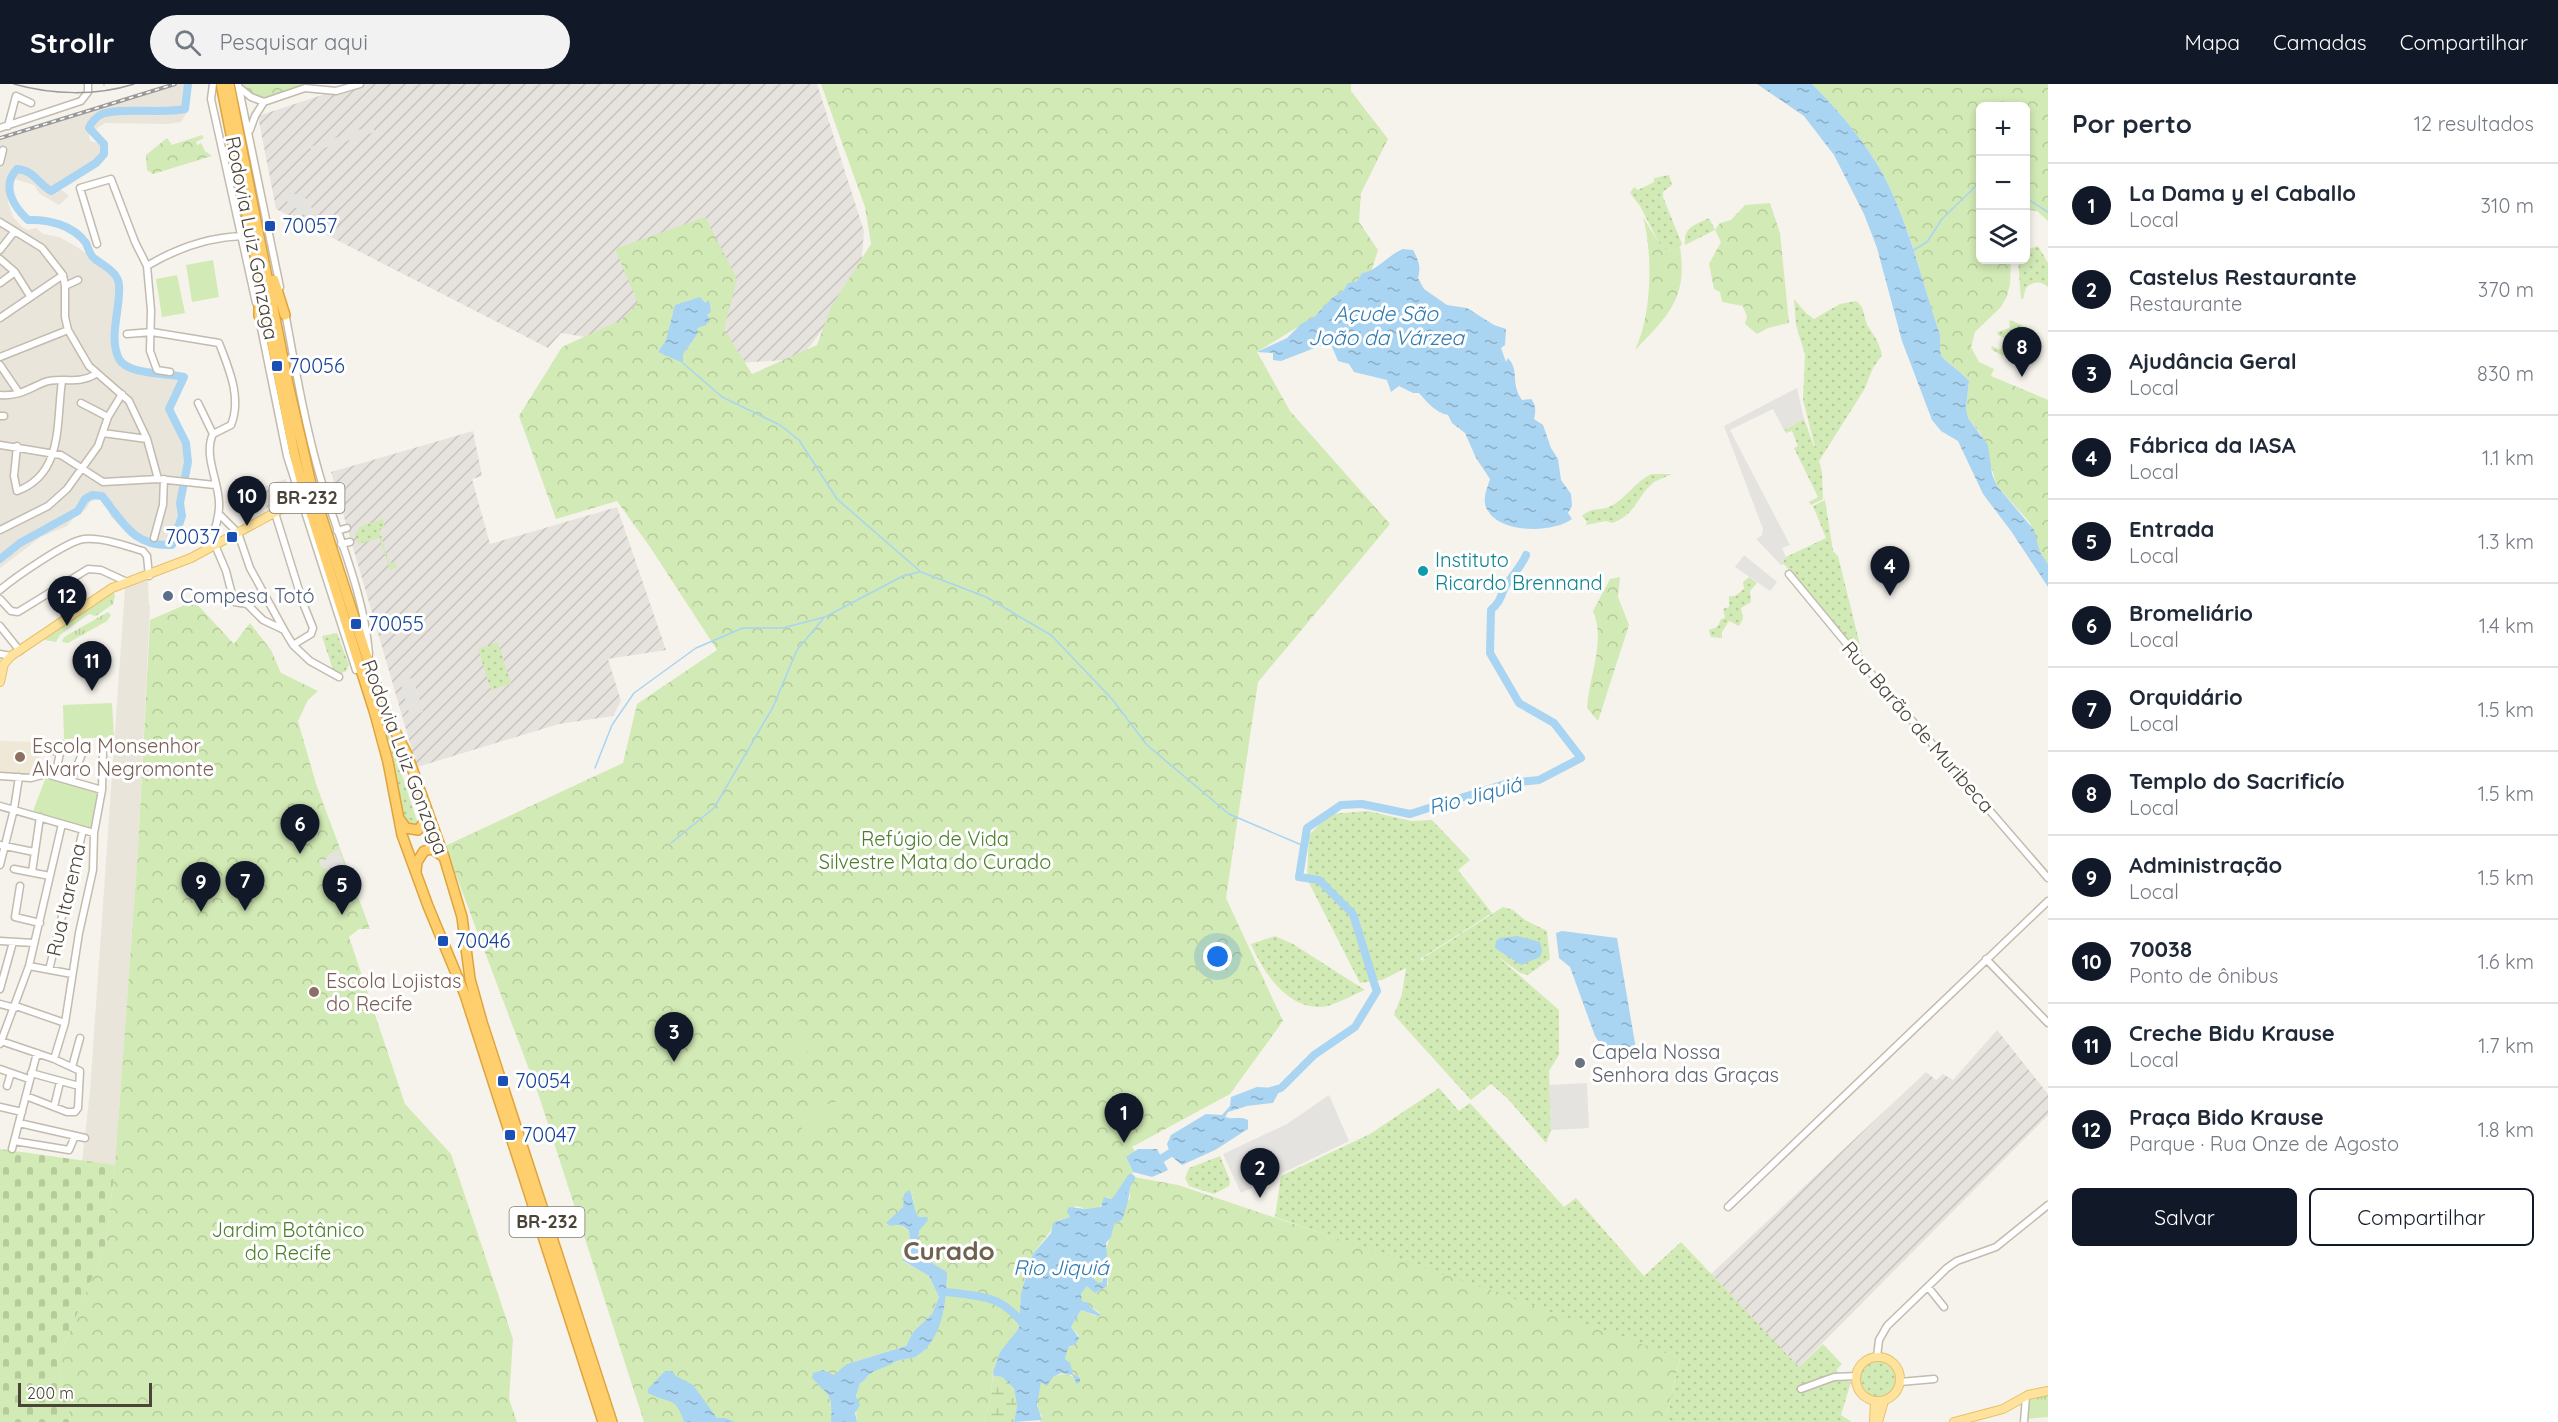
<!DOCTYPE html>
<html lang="pt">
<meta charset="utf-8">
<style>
:root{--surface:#fff;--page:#f2f2f3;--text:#1f2937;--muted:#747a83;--line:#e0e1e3;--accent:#111827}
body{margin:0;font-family:Quicksand,sans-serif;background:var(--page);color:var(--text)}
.controls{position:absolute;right:18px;top:18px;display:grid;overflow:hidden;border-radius:9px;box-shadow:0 3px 9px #0003}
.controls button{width:54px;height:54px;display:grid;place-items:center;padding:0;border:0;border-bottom:2px solid var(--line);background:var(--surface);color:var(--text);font:30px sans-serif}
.scale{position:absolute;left:18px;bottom:15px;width:134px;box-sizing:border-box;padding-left:6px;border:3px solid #4b4439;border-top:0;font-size:16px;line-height:21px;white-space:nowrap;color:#4b4439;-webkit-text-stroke:4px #fff;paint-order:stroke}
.you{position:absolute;left:1218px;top:873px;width:21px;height:21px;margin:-15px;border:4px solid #fff;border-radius:50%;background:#1a73e8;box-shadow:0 0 0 9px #1a73e833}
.badge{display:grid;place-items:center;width:39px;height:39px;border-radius:50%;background:var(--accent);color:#fff;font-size:20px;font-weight:700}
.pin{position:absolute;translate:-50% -50px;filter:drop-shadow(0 2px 3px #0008)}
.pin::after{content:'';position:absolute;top:32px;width:21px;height:18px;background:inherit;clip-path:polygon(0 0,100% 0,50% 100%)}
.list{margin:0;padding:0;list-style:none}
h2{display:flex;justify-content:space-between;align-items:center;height:78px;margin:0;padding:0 24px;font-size:26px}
h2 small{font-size:20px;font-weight:400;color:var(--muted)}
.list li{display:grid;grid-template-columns:39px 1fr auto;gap:18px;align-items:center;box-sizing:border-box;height:84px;padding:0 24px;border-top:2px solid var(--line)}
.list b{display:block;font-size:22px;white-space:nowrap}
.list p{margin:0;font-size:20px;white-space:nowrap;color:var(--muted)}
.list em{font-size:20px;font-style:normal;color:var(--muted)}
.actions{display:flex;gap:12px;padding:18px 24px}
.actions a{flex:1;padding:14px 0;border:2px solid var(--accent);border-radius:9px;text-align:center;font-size:21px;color:var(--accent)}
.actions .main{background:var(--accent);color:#fff}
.icon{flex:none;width:33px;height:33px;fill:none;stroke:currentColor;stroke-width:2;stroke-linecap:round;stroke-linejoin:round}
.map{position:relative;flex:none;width:2048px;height:1338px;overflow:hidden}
header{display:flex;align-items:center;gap:36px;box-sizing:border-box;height:84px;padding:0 30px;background:var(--accent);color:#fff}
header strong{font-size:28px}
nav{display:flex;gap:33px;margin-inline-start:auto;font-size:21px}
.search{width:420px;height:54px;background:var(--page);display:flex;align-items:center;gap:15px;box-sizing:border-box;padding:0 21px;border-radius:33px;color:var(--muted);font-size:22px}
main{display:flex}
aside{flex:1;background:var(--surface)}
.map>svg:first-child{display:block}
.residential{fill:#eae5da}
.industrial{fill:url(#industrial-furrows)}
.education{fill:#efe8d6}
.grass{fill:url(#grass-dots)}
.forest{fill:url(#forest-crowns);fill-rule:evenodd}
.wetland{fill:url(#wetland-marsh)}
.cemetery{fill:url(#cemetery-stones)}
.park{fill:url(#park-tufts)}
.pitch{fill:#d2eab5}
.parking{fill:#e5e3e0}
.water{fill:url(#water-ripples)}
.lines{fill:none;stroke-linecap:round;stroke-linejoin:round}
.stream{stroke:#a9d4f2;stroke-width:1.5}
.river{stroke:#a9d4f2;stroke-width:8}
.minor-casing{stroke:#c2bbae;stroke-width:9}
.major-casing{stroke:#e6c16a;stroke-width:10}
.highway-casing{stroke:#e0a43c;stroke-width:12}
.minor{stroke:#fff;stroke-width:6}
.major{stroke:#ffe39c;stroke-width:8}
.highway{stroke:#ffcf6e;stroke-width:9}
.tram{stroke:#9a9a9a;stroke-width:1.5}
.rail-casing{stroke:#9a9a9a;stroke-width:4}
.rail{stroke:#fff;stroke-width:1.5;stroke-dasharray:4.5;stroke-linecap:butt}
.transit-dot{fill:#1a4fb4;stroke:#fff;stroke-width:2}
.culture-dot{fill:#0f9aa8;stroke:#fff;stroke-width:2}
.service-dot{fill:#5c6f8a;stroke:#fff;stroke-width:2}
.education-dot{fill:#8d6e63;stroke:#fff;stroke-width:2}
.worship-dot{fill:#6b7280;stroke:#fff;stroke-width:2}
.labels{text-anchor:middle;stroke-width:6;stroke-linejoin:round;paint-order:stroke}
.shield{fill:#fff;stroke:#817c74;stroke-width:1.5}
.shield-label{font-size:18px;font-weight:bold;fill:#4b4439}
.transit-label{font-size:20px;fill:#164399;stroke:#fff;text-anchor:start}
.street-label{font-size:20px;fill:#4b4439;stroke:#fff}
.culture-label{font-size:20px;fill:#0d838f;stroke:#fff;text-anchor:start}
.service-label{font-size:20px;fill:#4e5e75;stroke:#fff;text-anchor:start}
.education-label{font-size:20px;fill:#785e54;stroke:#fff;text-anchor:start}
.park-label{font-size:20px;fill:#4a7f2a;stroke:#fff}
.worship-label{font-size:20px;fill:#5b616d;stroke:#fff;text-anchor:start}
.water-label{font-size:21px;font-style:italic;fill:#2e7ab2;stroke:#fff}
.district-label{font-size:26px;font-weight:bold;fill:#6e6250;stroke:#fff}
</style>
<header>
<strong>Strollr</strong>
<div class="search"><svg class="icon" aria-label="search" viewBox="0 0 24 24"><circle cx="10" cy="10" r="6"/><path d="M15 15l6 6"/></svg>Pesquisar aqui</div>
<nav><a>Mapa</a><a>Camadas</a><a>Compartilhar</a></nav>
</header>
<main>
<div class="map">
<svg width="2048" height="1338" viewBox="0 0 2048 1338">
<defs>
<pattern id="industrial-furrows" width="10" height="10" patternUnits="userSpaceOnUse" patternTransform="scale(1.5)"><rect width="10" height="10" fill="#e6e2dd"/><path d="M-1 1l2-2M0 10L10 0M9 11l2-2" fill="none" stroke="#c7c3be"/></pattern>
<pattern id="grass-dots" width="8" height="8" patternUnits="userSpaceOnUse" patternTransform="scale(1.5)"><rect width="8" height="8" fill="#d2eab5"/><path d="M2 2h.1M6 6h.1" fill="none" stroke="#b6ca9c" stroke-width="1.8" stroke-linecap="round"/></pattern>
<pattern id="forest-crowns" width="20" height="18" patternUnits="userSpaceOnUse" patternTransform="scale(1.5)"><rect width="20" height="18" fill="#d2eab5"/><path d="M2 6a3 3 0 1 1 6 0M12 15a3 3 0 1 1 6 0" fill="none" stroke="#b6ca9c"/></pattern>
<pattern id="wetland-marsh" width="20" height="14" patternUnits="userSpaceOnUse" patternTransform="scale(1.5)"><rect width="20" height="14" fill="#d2eab5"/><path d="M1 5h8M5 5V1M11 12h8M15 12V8" fill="none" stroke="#b6ca9c"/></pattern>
<pattern id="cemetery-stones" width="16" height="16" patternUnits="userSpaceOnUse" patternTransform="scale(1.5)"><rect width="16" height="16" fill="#d2eab5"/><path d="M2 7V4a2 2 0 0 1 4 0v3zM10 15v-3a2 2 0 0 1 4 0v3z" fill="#b6ca9c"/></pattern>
<pattern id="park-tufts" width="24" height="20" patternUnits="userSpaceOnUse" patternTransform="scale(1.5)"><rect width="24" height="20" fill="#d2eab5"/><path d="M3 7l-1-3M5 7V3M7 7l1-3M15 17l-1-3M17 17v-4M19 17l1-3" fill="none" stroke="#b6ca9c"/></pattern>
<pattern id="water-ripples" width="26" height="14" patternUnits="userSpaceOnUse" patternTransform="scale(1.5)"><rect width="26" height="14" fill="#a9d4f2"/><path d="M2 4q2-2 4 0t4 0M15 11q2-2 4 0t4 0" fill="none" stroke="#8caec5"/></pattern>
</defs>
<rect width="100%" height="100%" fill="#f6f3ec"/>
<path class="residential" d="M173,0h11l4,20 -2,10 -5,8 -13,2 -63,-1 -16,11 1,7 8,2 5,7v11l-45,26 11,9 -10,9 -19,-11 -6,-9 -19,-6 -7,10v13l5,15 9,10 6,3 8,-2 7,6 16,3 20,11 32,27 7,15 -5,47 3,17 7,4 3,9 12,7 40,3 3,3v12l-10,17v7l12,31 4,23 -7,28 -2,33 -8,13 -11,3 -22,-7 -26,-23 -6,-16 -7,-2 -8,3 -3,6 -13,9 -7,9 -26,11 -41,31v-428z
M148,496l1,26h1l-12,244 -23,315 -33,-3 8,-71 35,-503z"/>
<path class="industrial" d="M356,0h461l47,147 -4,50 -60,78 -61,4 -178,-30 -13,15 -272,-139 -18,-93z
M473,347l9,45 -10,3 18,65 127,-37 49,143 -58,9 13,42 -8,15 -54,8 -142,43 -86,-295z
M286,395l4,14 -3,8 -19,12 -7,-25z
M1997,946l51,64v21l-249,252 -88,-93 215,-202 10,8 7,-6 10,6z"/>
<path class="education" d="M0,657l39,1 1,30 -8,3 -32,-1z"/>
<path class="grass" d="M1669,91l3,10 -9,7v5l19,47 -2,3 -13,4 -5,-2 -22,-43 -10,-13 4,-6 4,3 16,-8v-4z
M1709,134l6,12 -30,15c-2,-18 10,-20 24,-27z
M2038,162l10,17v24c-7,-6 -15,-6 -22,1l-3,11h-2l-3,-39h8v-10z
M1794,215l12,14 8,6 26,-15 16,-3c10,7 7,17 13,27 7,10 10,15 13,27l-9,13 -9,22 -45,71 3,11 1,27 -12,6 -2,-3 9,-5 -24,-49 4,-2 -6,-15 -6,2 -2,-3 20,-11 12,32 -13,-51 2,-45 -9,-30z
M2009,236l13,5 12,7 -9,19 -15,-8 -7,13 -12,-7 1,-3 8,4 6,-11 -8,-4 -1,-3 13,-4z
M1651,390h21c-6,3 -13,5 -18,8 -18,15 -16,30 -41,41l-7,-2 -20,4 1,-3 -5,-6c9,-9 17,-5 27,-9 16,-7 26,-25 42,-33z
M1825,416l8,51 5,5 26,105 -80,-97 -3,1 5,-8 40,-19 -13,-32z
M383,435l2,8 -6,2 10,34 6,-1 2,6 -7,2 -11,-32 -21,6 -3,-12 4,-2v-3z
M1749,493l8,6 -7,8 1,11 -10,6 2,11 -4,7 -10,-5 -7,11v6l-11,-1 -2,-6 1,-2c7,0 9,-4 11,-10l4,-1 -2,-9 6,-2v-11h6l9,-7 -1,-7z
M337,549l12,32 -3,6 -8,4 -4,-2 -12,-37z
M498,558l13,42 -20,6 -13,-41z
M374,613l6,10 38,117h-10l-5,-6z
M1368,727l43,10 21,-1 38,40 -12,10 34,43 -72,46 4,2 -1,-3 80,-51 10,3 12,10 22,11 3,28 -22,16 -8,-2 -25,-19 64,56v45l-10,16 2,59 -5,13 -38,-44 -17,-15 -20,16 -77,-85 8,-21 4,-26 -24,12 -22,3 -53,-104 2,-44 21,-21z
M1275,852l18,8 72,46c-11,4 -33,17 -44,17 -35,1 -58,-35 -70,-63z
M1439,1004l20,23 11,-8 94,104 12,-9 68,78 37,-34 118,125 24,-23 19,20 -5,5 1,9 13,4 -10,33 11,7h-187l15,-63 -405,-142 6,-41 89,-42z
M1220,1072l10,24 -1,6 -15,8 -25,-8 -4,-8 4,-10z
M1859 1295a19 19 0 1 1 38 0a19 19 0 1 1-38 0Z"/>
<path class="forest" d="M242,0h63l-42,15 -18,-8z
M821,0h530v7l37,48 -27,54 -2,29 19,28 -7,22 -9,1 -5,8 -9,2 -5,8 -10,6 -19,20 -57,35 33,59 100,113 -132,158 -32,216 57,123 -53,73 -98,53 3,4 -9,7 7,14c-4,9 -7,20 -14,27l-8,1 -4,-3 -8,11 -13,1 -10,-3 -8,7 2,4 -11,3 -26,34 -12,39 -2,35 -19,24 -7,20 -2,24 -7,26h-127c-1,-5 -1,-26 0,-30 0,-3 2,-6 3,-9 6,-2 5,-6 10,-9 6,-5 17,-8 25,-12 7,-4 16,-2 22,-6 24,-14 31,-59 30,-84 -15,-7 -37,-19 -29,-38 2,-6 6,-11 8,-17h-7l-5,-5 -1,-15 -9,-3 -1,13 -16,18 11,-1 11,7 2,21 -8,9 26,15 10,21 -7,17 -19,18 -7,14 -59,18 -10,10 -21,8c17,14 15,19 15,40h-187l-105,-326 -94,-250 178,-83 14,-59 80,-54 -67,-103 -33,-46 -61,18 -37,-103 43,-69 59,-27 17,-17 -23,-54 90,-32 32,62 -13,50 28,45 65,-29 14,-38 40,-63 -6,-37zM693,215l12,5 4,-3 2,11 -14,16 1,5 -15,21 -6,4 -19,-6 8,-12 9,-35z
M1812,0h236v137l-11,-10 -6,-1 -5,4v-108h-46v154h31l-1,24 -3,12 -6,11 -26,25 -4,15 8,15 15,7 -3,7 57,24v164l-8,-12 -10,-29 -33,-37 -16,-52 -13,-16 -2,-10 3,-27c-6,-8 -27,-22 -28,-26 -2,-6 0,-14 -1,-20 -17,-50 -29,-105 -53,-153 -18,-36 -47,-70 -75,-98z
M202,51l2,3 -8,4 1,3 4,-2 4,8 7,5 -59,18 -6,-4 -1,-15 21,-17 5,7z
M1770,119l10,30 9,90 -21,5 -11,6 -12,-10 2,-7 -4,-11 -21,-4 -2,-10 -6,-3 -5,-25 12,-22 -6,-12 5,-7 11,-3 14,-15z
M1643,133l19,31 3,-1 2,4 13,-4c8,51 -12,69 -45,103 17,-35 18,-96 8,-133z
M1620,493l-2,20 11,28 -31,96 -11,-13c2,-32 19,-67 6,-97l17,-32z
M194,517l40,43 16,-21 21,27 10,23 37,18 -10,9 -10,21 18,63 54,145h-11l-10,8 56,167 46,50 62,185 -4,60 8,23h-446l-14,-61 49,-116 9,-80 23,-315 12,-230z
M1134,1093l44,8 309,104 193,69 -15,64h-625l2,-6c-8,-8 -4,-25 -1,-34 15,-5 26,-16 38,2l-14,-25 2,-11 6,-2 6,-10 -8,-9 10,-17 15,6 4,-3 -10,-6 -2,-4 -6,-2 -1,-7 6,-8 10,6 11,-7 -1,-9 -4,-1 -2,8h-4l-7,-7 3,-4 -2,-4 15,-19 8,-25 8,-4 1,-11 7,-11v-14z"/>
<path class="wetland" d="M993,1288l1,4 8,1 12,10 3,19 -3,16h-30l7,-26z"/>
<path class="cemetery" d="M0,1065l115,16 -9,80 -49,116 14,61h-71z"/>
<path class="park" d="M110,509h4l1,3 -2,8 -17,12 -7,-2 -29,21 -4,7 -11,-2v-3z
M108,528l3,3 -4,6 -39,22 -6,-1 2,-5z
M2048,1309v24l-21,2 2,-23z"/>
<path class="pitch" d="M213,176l6,37 -27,5 -6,-37z
M177,191l8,38 -23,4 -6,-38z
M112,619l2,34 -50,2 -1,-34z
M46,693l52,15 -7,38 -58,-19z
M800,937l10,29 -12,4 -10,-28z
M838,1017l5,23 -39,12 -6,-22z"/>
<path class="parking" d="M372,41l3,7 -63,20 -2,-5z
M287,108l17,4 14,21 -7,3 -28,-22z
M1797,304l7,31 -20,11 -11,-21 -43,21 60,115 -8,3 4,9 -5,8 -25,-26 6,-4 1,-6 -39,-103z
M1744,471l33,27 -7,9 -35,-24z
M413,594l10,34 -13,4 -10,-35z
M339,765l16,48 -20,-4 -8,-23 -7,-4 -1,-7 7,1 2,-5z
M1587,999l2,45 -38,2 -2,-45z
M1329,1011l20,46 -108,52 -18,-39 64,-30z"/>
<path class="water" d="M1757,0h55c28,28 57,62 75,98 24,49 36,103 53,153 1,6 -1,14 1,20 1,4 22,18 28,26l-3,27 2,10 20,27 4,29 5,12 37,44 6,22 8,12v23l-37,-56 -28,-37 -25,-53 -17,-10 -9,-11 -30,-79 -25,-93 -13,-34 -30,-59 -30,-39z
M1403,165l10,1c6,11 8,17 5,28l6,11 23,16 20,3 27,17 12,4 -1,16 -4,3 5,14 2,-4c12,13 2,25 14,42l9,-1c5,5 5,13 3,20l9,6 8,23 7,11 3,21 10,14 1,12 -4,7 4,6c-19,14 -70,15 -84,-8 -7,-10 -1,-22 2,-32l-14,-21 -11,-25 -13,-10 -4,-8c-12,-2 -21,-13 -29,-22h-6l-14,-7 -8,6 -4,-12 -33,-8 -5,-8 -11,-3 -8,-19 -49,19 -8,-1v-7l-16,-1 30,-14 14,-14 13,-7 19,-20 10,-6 5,-8 9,-2 5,-8c15,-2 26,-18 41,-24z
M700,213l5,6 4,-3 2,12 -4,3 3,4 -4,6 -9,3 1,5 -15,21v9l-25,-11 8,-12 9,-35z
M1562,847l55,7 19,111 -29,6 -12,-19 -25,-69 -11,-9 -3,-25z
M1517,852l23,6 2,9 -2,6 -19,8 -26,-17 1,-7 4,-3z
M1257,1003l24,1 -8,15 -26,3 -19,6 -3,5c8,3 15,-1 23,3v9l-33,21 -33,15 -11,-9 -4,-12 4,-9 35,-21 16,1 8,-9 1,-9z
M1138,1065h19l11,21 -16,7 -19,-5 -7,-15z
M1130,1094c1,15 -3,28 -8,42l-8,4 -3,13 -5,6 1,14 -5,5h-6l-5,7 3,3 -3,4 7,7 4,-1 1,-7 4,-1v12l-12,7 -8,-7 -6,8 1,7 7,2 1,4 11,8 -3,1 -17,-6 -10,17 8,11 -4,7 -7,2 -3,12 5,4 3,11 7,4v4l-3,2 -5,-9 -11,-2 -8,4 -6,9 -6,-4 -4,23 5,15 -28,2 3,-16 -3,-18 -12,-11 -8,-1 -1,-4 7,-20 19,-24 2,-35 12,-39 18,-21 3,-11 16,-5 -3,-6 2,-4 17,2 15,-2 3,-10 10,3 9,-5z
M909,1106c6,9 3,19 10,27h8l1,3 -9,11 -2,17 10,12 20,12c0,27 -4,68 -30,84 -6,4 -15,2 -22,6 -8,5 -18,7 -25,12 -5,3 -4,7 -10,9l-4,13 4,9 -5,8 2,9h-26c1,-29 0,-24 -19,-44l1,-5 10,-3 11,5 13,-11 59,-18 7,-14 19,-18 7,-17 -10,-21 -27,-16 9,-8 -2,-21c-6,-6 -10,-7 -19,-5l-4,-3 17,-16 1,-13z
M665,1287h7l4,5 17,9 24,33h8l10,4h-51c-8,-27 -16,-18 -36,-29v-4z"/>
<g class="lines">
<path class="stream" d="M104,0v1
M2026,114l22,14
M1912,167l15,-9 15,-23 38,-37
M683,279l39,34 58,28 19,15 38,59 84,73 65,25 65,38 61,64 35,46 82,69 75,32
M595,684l17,-43 22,-32 62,-45 47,-20h40l42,-11 78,-41 16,-4
M671,759l43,-35 59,-101 24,-57 26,-31"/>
<path class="river" d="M0,475l20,-16 58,-32 7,-12 7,-4 10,1c21,26 31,51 70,49l10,-29 -2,-13 8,-41 -2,-19 -17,-34 15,-32c-17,-4 -56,-2 -65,-18 -11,-22 2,-51 0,-74 -1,-13 -15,-19 -24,-26 -6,-4 -6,-10 -9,-16 -13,-18 -38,-24 -58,-23 -15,-14 -27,-34 -11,-51 17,1 21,15 34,22l45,-28 8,-9v-10l-15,-16c2,-5 7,-11 13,-14 16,-7 61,0 83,-5l3,-25
M1373,895l-20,-65 -34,-34 -20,-3 8,-49 34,-23 21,-1 48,10 98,-31 31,-3 42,-22 -27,-35 -35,-20 -29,-50 1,-43c8,-7 9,-11 13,-21 6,-12 17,-21 22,-34
M1271,1007l10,-3 33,-33 41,-28 22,-36 -3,-8
M1154,1079l25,-15
M1111,1124l20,-30
M947,1208c36,5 53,2 78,34"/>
<defs>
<path id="minor" d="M213,0l-2,15 45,204
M238,0l42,203
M241,5l10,8 13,5 41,-14 31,3 24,-7
M8,42l8,-30 15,7
M0,44l81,-27 7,-9v-8
M250,46l5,-14 9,-14
M0,78l3,-12
M0,138l42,26 21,27 2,11v31l3,13 21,36 40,35 18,38 11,40
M97,160l-17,-56 31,-9 24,63 12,24 4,44 -1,41 7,19 13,2
M0,166l14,-18
M0,175l15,13 15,24
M147,182c30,-18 61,-29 96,-30
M0,199l15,-11
M65,202l13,-6
M285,228c10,54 19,108 34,161 17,59 45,119 50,181
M258,229l29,143 69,214
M0,234l63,-43
M127,250l25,-2 67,11c10,26 23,55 12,82l-18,9
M0,273l68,-27
M0,281l19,28
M0,311c18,2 30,-7 45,-13 16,-6 31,4 51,-8
M81,319l27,14
M198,319l15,31c-10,21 6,48 6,69 1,15 -6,31 -10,45
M0,332h4
M103,349l44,6
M0,361l61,10 42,27 55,-3 57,6
M17,362l-3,30 3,15c47,-17 39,-69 45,-110
M275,429l28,90 10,25 -2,6 -18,11
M219,430l19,19 12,35 34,62
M0,446l48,-24 19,-17 31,-43 10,-29 14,-23
M337,447l10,-3
M154,454l9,-33 1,-26
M341,460l9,-2
M215,461l11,26 8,31 13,2 16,16 21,10 9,15 17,16 29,16
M1789,490l81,98 178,206
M0,506c14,-12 67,-49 84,-51 18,-2 42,7 59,12l4,5 2,20
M0,515l11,12 7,1 70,-43 13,1 26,12
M0,542l20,25
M0,570l11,2
M48,666l12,2
M0,692l31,2 15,-4 56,16
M55,692l7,-32
M71,697l11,-27
M0,722l94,27
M0,761l34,7
M0,781l14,-56 5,-32
M14,785l36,7
M32,788l8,-55
M20,802l-5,31 25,6
M0,857l34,2
M1986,875l62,64
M29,882l43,8
M49,886l34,-140
M0,905l13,-47
M0,920l15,4
M16,922l49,17
M1,957l53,18 26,12 -2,37 -3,4h-8l-41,-16
M0,960l29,-78 33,-142
M54,975l11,-36 14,-90 14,-63 1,-37 8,-43 1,-39
M72,983l8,-29
M0,985l29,10
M31,989l48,13
M7,1002l4,-13
M0,1023l22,5
M54,1023l6,-25
M19,1039l66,15
M14,1057l55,9 6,-14
M12,1065l25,-96
M1728,1123l320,-306
M1928,1203l16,20
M1877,1273l2,-17 8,-14 60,-58 10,-7 39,-14 52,-42
M1900,1298l34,-3
M1801,1305l33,-12 23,-1
M2024,1338l2,-26"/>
<path id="major" d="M0,598l4,-18 7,-8 101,-68 79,-30 109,-59
M1856 1295a22 22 0 1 1 44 0a22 22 0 1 1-44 0Z
M1874,1338l1,-21
M1878,1338l6,-21
M1954,1338l49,-13 25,-14 20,-4"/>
<path id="highway" d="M221,0l73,369 9,35 72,226 13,48 14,73 26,71 37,89 138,427
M229,0l59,300 23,100 73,226 23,44 37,103 18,60 8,62 12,43 130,400
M274,196l11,35
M259,213v19
M401,737l5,7 12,2 8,-10 1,-8
M416,787l1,-9 7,-11 8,-2 12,8"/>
</defs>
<use href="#minor" class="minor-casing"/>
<use href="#major" class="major-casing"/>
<use href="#highway" class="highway-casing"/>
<use href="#minor" class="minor"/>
<use href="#major" class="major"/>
<use href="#highway" class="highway"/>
<path class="tram" d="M14,0c38,11 83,12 120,0"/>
<defs>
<path id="rail" d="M0,54l175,-54"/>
</defs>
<use href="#rail" class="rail-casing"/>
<use href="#rail" class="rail"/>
</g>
<g class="transit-dot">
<rect x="264" y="136" width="12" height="12" rx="3"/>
<rect x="271" y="276" width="12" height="12" rx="3"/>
<rect x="226" y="447" width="12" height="12" rx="3"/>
<rect x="350" y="534" width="12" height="12" rx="3"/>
<rect x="437" y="851" width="12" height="12" rx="3"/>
<rect x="497" y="991" width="12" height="12" rx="3"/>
<rect x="504" y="1045" width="12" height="12" rx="3"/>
</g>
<circle class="culture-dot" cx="1423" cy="487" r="6"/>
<circle class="service-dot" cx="168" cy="512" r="6"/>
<g class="education-dot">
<circle cx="20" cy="673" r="6"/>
<circle cx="314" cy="908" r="6"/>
</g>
<circle class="worship-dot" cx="1580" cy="979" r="6"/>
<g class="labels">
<g class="shield">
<rect x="269.5" y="399" width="75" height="30" rx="4.5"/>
<rect x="509.5" y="1123" width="75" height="30" rx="4.5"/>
</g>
<g class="shield-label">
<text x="307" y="420">BR-232</text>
<text x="547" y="1144">BR-232</text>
</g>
<g class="transit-label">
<text x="282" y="149">70057</text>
<text x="289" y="289">70056</text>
<text x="220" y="460" text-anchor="end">70037</text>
<text x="368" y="547">70055</text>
<text x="455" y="864">70046</text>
<text x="515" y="1004">70054</text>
<text x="522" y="1058">70047</text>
</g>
<g class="street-label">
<text transform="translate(252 154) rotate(79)" y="7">Rodovia Luiz Gonzaga</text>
<text transform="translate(1918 643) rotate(49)" y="7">Rua Barão de Muribeca</text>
<text transform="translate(405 673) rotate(69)" y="7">Rodovia Luiz Gonzaga</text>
<text transform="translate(66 816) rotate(-77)" y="7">Rua Itarema</text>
</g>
<g class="culture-label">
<text x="1435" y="483">Instituto<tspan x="1435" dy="23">Ricardo Brennand</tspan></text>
</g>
<g class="service-label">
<text x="180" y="519">Compesa Totó</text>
</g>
<g class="education-label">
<text x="32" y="669">Escola Monsenhor<tspan x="32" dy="23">Alvaro Negromonte</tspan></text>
<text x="326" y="904">Escola Lojistas<tspan x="326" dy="23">do Recife</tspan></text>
</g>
<g class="park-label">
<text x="935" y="762">Refúgio de Vida<tspan x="935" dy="23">Silvestre Mata do Curado</tspan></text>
<text x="288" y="1153">Jardim Botânico<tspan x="288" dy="23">do Recife</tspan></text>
</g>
<g class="worship-label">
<text x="1592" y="975">Capela Nossa<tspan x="1592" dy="23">Senhora das Graças</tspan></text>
</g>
<g class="water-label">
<text x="1386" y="237">Açude São<tspan x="1386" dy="24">João da Várzea</tspan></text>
<text transform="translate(1475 712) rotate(-15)" y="7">Rio Jiquiá</text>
<text x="1061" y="1191">Rio Jiquiá</text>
</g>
<g class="district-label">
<text x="949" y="1176">Curado</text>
</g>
</g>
</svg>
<div class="controls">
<button>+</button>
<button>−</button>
<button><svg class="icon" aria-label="layers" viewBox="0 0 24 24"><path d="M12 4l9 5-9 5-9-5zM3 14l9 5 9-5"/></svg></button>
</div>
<div class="scale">200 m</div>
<div class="you"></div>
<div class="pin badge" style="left:1124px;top:1059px">1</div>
<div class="pin badge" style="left:1260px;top:1114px">2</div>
<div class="pin badge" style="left:674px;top:978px">3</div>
<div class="pin badge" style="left:1890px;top:512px">4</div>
<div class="pin badge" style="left:342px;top:831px">5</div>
<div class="pin badge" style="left:300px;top:770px">6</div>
<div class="pin badge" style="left:245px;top:827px">7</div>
<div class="pin badge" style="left:2022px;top:293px">8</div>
<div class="pin badge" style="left:201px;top:828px">9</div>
<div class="pin badge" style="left:247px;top:442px">10</div>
<div class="pin badge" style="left:92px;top:607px">11</div>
<div class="pin badge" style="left:67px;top:542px">12</div>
</div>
<aside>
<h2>Por perto<small>12 resultados</small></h2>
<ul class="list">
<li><span class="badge">1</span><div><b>La Dama y el Caballo</b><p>Local</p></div><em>310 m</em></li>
<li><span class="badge">2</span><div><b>Castelus Restaurante</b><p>Restaurante</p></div><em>370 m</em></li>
<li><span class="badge">3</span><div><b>Ajudância Geral</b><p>Local</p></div><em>830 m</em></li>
<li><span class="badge">4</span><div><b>Fábrica da IASA</b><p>Local</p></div><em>1.1 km</em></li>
<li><span class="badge">5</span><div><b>Entrada</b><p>Local</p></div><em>1.3 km</em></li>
<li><span class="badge">6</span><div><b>Bromeliário</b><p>Local</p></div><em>1.4 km</em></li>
<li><span class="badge">7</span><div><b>Orquidário</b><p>Local</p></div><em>1.5 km</em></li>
<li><span class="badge">8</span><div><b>Templo do Sacrificío</b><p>Local</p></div><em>1.5 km</em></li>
<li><span class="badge">9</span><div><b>Administração</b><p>Local</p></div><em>1.5 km</em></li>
<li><span class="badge">10</span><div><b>70038</b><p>Ponto de ônibus</p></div><em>1.6 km</em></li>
<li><span class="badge">11</span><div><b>Creche Bidu Krause</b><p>Local</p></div><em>1.7 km</em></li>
<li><span class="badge">12</span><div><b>Praça Bido Krause</b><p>Parque · Rua Onze de Agosto</p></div><em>1.8 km</em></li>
</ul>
<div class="actions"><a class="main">Salvar</a><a>Compartilhar</a></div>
</aside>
</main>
